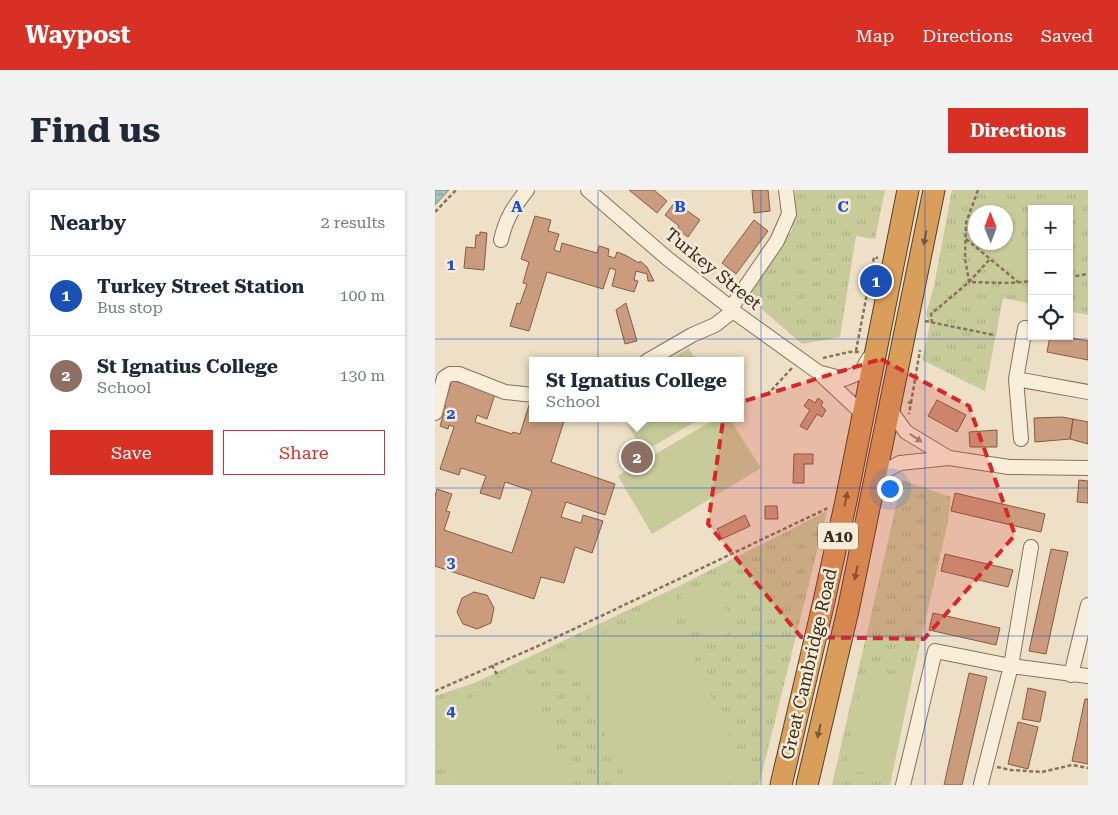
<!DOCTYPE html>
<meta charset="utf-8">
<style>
:root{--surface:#fff;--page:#f2f2f3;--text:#1f2937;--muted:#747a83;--line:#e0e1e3;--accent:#d93025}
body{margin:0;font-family:"Roboto Serif",serif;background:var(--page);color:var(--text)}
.controls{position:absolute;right:15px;top:15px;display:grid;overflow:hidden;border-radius:0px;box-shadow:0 1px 4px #0004}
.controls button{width:45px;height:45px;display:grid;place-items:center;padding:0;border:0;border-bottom:1px solid var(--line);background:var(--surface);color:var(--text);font:25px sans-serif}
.compass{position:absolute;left:533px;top:15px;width:45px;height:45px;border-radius:50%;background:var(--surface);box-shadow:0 1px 4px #0004;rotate:359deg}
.you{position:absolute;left:454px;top:298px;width:18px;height:18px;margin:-12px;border:4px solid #fff;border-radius:50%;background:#1a73e8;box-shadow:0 0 0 8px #1a73e833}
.badge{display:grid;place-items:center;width:32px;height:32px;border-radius:50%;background:var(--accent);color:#fff;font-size:16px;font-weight:700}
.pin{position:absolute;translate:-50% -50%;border:2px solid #fff;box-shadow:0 1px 5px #0006}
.popup{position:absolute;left:94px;top:167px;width:215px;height:65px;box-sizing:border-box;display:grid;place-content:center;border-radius:0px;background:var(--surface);filter:drop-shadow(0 1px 4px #0005);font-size:16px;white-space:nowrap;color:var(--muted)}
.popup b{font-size:19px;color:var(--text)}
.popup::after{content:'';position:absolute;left:50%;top:100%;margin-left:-10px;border:10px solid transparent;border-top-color:var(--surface)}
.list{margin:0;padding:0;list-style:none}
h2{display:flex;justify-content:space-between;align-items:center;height:65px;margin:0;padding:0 20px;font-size:21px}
h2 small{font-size:16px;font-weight:400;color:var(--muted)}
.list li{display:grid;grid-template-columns:32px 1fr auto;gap:15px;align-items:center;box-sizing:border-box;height:80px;padding:0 20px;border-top:1px solid var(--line)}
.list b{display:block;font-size:19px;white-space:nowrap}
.list p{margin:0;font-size:16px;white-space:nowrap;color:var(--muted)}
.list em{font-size:16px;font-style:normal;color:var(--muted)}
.actions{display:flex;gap:10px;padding:15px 20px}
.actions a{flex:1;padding:11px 0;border:1px solid var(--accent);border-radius:0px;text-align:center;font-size:18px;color:var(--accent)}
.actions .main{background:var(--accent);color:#fff}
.icon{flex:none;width:28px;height:28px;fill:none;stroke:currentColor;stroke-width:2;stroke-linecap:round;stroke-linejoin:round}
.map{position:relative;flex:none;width:653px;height:595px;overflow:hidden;border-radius:0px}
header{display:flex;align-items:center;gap:30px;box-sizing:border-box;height:70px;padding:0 25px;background:var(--accent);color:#fff}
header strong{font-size:24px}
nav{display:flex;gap:28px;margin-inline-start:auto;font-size:18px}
.intro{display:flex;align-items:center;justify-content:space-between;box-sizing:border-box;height:120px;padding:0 30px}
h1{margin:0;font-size:35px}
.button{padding:12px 22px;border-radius:0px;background:var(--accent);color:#fff;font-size:18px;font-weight:700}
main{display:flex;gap:30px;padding:0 30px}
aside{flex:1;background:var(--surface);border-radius:0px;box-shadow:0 1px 4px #0004}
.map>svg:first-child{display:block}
.grass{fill:url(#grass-tufts);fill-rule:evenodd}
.pitch{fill:#c7cb9a}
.water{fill:url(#water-ripples);stroke:#6e8f86}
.building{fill:#ca9b7d;stroke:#865c43}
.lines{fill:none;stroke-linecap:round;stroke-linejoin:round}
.minor-casing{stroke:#88725c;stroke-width:16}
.highway-casing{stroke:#564130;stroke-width:23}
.path{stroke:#88725c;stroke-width:2.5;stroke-dasharray:4 2.5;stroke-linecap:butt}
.minor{stroke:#f8eed9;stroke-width:14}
.highway{stroke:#d99e5a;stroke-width:21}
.oneway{fill:#795937}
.oneway2{fill:#988c7c}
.marked{fill:#d62828;fill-opacity:0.2;stroke:#d62828;stroke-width:4;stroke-dasharray:10 6;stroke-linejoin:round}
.grid{fill:none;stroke:#1d4ed8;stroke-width:1;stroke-opacity:0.55}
.labels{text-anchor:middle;stroke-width:5;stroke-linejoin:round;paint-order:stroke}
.shield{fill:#f5ebd6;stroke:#716557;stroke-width:1}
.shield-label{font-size:16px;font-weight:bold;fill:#392b20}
.street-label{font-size:18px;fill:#392b20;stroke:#f5ebd6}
.grid-label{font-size:16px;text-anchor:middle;font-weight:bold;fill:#1d4ed8;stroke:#f5ebd6;stroke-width:5;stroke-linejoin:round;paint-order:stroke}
</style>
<header>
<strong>Waypost</strong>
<nav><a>Map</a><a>Directions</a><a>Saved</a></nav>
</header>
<div class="intro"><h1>Find us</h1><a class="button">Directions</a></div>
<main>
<aside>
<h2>Nearby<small>2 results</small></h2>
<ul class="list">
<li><span class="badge" style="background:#1a4fb4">1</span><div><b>Turkey Street Station</b><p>Bus stop</p></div><em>100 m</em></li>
<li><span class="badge" style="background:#8d6e63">2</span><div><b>St Ignatius College</b><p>School</p></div><em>130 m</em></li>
</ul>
<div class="actions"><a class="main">Save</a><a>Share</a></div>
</aside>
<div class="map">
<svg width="653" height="595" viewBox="0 0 653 595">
<defs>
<pattern id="grass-tufts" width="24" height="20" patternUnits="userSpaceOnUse" patternTransform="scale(1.25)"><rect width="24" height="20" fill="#c7cb9a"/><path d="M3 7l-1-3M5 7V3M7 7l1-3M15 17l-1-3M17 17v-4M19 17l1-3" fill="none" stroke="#acae84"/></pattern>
<pattern id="water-ripples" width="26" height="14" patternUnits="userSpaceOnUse" patternTransform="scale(1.25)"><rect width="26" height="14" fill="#a7c1b9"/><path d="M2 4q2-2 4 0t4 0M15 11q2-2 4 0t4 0" fill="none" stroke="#899d96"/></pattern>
</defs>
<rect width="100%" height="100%" fill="#ede0c6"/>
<path class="grass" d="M360,0h90l-10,49 -19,-3 -16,101 -38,7 -54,-47 44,-67z
M517,0h136v125l-19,-4v-102h-37v95l-29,-6 -18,93 -63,-31 8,-35 -4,-11 8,-28zM540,22h30v30h-30z
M467,290l49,17 -3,24 -36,158 -22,106h-58z
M392,321l-68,274h-324v-89l39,-13 203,-96z"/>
<path class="pitch" d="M571,42l26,20v7l-14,18 -42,-34 29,-1z
M254,158l7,13h-29z
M189,228h78l-59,34z
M282,228h12l32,50 -109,66 -34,-58z
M277,389l24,51 -32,13 -24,-48z
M232,412l81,172 -22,11h-98l-60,-133z
M431,479l46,10 -21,99 -45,-9z
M93,485l44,110h-119l-18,-46v-27z"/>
<path class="water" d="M0,0h14l-14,15z"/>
<path class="building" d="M194,0h25l13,11 -10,12z
M317,0h16l2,21 -16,2z
M240,12l25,18 -12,17 -11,-8 2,-3 -14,-11z
M100,26l16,4 -3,11 11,3 -5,16 6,2 2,-9 35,10 2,-7 10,3 -1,7 7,2 2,-6 8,3 14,8 1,-2 7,6 7,14h-6l-1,-7 -11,-3 -2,9 4,1 -4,11 -22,-6 4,-16 -6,-2 -7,21 -56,-17 -18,59 -19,-5 7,-23 3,1 7,-20 -4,-1 6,-21 -8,-3z
M319,30l14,11 -32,43 -14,-11z
M45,42l7,1 -3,37 -20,-2 2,-21 9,1 1,-13h4z
M191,113l11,38 -12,3 -9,-34z
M615,146h10l28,5v19l-41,-8z
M17,190l43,14 -8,25 -10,-4 -2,7 37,12 1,-2 7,2 10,-32 3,1v15h32l-14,44 64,22 -10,31 -39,-13 -5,15 20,6 2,-8 20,6 -11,32 -17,-6 -11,36 -23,-6 -7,22 -99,-33v-70l2,-7 15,5 -6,17 4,1 -6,18 68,23 20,-62 -27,-9 -5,17 -20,-6 6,-17 -25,-8 -2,7 -19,-6 14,-42 -5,-2 -1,4 -8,-3 6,-20 -2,-1z
M383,208l5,4 -2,4 5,4 -4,7 -5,-3 -10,16 -7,-4 10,-16 -6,-4 5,-7 6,4z
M502,210l29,15 -9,17 -29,-16z
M627,227l11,2 -3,20 -35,3 -1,-24z
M638,229l15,3v22l-18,-5z
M562,240v17h-27l-1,-15z
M359,264h19v10h-9v19h-11z
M644,290l9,1v22l-11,-1z
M520,303l90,21 -4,18 -90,-21z
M330,316h12l1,13h-13z
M310,325l5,11 -28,13 -5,-10z
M616,359l17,3 -22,102 -17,-3z
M510,364l68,16 -5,17 -67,-16z
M39,402l13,3 7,13 -3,15 -14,6 -14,-5 -6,-12 5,-14z
M498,423l67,15 -4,17 -67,-15z
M534,483l18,4 -25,108h-18z
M593,498l18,4 -6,30 -18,-3z
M650,509h3v65l-16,-3z
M583,532l20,5 -10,42 -20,-5z"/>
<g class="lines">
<defs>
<path id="minor" d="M153,0l80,69 63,49 2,3 85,61 46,43
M66,50c5,-22 12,-32 26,-50
M296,118l46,-67 12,-27 -3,-24
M212,171l45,-26 23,-10 18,-14
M386,183l23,6 17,-7 8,-14
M581,189l72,13
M455,220l16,22 43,26
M0,223l9,-35 6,-4h9l46,18 28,3
M586,249l-5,-60 9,-51
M440,291l12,-11 13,-7 49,-5 60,9 79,1
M636,485l17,-70
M546,594l30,-118 20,-119
M468,595l32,-134 76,15 77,10"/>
<path id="highway" d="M346,595l43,-184 22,-100 62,-311
M372,595l42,-179 85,-416"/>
</defs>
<use href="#minor" class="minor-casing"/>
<use href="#highway" class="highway-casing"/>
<path class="path" d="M543,0l-12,33 -1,35 4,24 42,1 21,-2
M0,22l21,-22
M531,49l52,43
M634,87l19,-3
M490,131l69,14
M497,133l-1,-9 38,-32 21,-23
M421,161l18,-94 4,1
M388,168l26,-6h10
M332,205l25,-27
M473,212l3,1 -2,11
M476,213l9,-53
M454,312l6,-21
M57,475l6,12
M0,501l103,-45 290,-138
M562,577l14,3 31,2 30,-7 16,3"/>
<use href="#minor" class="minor"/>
<use href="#highway" class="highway"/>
</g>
<defs><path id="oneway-solid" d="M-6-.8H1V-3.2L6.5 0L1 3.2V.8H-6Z" transform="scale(1.25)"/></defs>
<g class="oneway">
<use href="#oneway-solid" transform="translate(490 48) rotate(101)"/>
<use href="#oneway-solid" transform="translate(411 309) rotate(-78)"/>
<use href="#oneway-solid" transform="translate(421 383) rotate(102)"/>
<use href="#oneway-solid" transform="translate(384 541) rotate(103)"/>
</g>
<use class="oneway2" href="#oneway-solid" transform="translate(481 248) rotate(34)"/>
<path class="marked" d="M446,169l88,47 46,129 -91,104 -123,-2 -93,-113 17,-117z"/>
<path class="grid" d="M163,0v595M326,0v595M490,0v595M0,149h653M0,298h653M0,446h653"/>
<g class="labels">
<rect class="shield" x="383" y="332.5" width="40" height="27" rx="4"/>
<g class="shield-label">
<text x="403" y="352">A10</text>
</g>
<g class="street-label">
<text transform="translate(278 79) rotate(39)" y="6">Turkey Street</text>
<text transform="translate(374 474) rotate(-77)" y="6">Great Cambridge Road</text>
</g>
</g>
<g class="grid-label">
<text x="82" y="22">A</text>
<text x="245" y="22">B</text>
<text x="408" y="22">C</text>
<text x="16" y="80">1</text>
<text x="16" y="229">2</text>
<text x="16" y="378">3</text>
<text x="16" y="526">4</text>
</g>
</svg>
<div class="controls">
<button>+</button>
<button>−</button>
<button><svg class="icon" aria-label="locate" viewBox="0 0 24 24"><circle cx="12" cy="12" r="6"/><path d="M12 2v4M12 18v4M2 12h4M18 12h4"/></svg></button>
</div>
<svg class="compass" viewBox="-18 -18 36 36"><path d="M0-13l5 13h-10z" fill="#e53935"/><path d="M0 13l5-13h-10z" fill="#747a83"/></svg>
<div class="you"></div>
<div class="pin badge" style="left:441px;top:91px;background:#1a4fb4">1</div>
<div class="pin badge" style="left:202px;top:267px;background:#8d6e63">2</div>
<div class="popup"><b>St Ignatius College</b>School</div>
</div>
</main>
